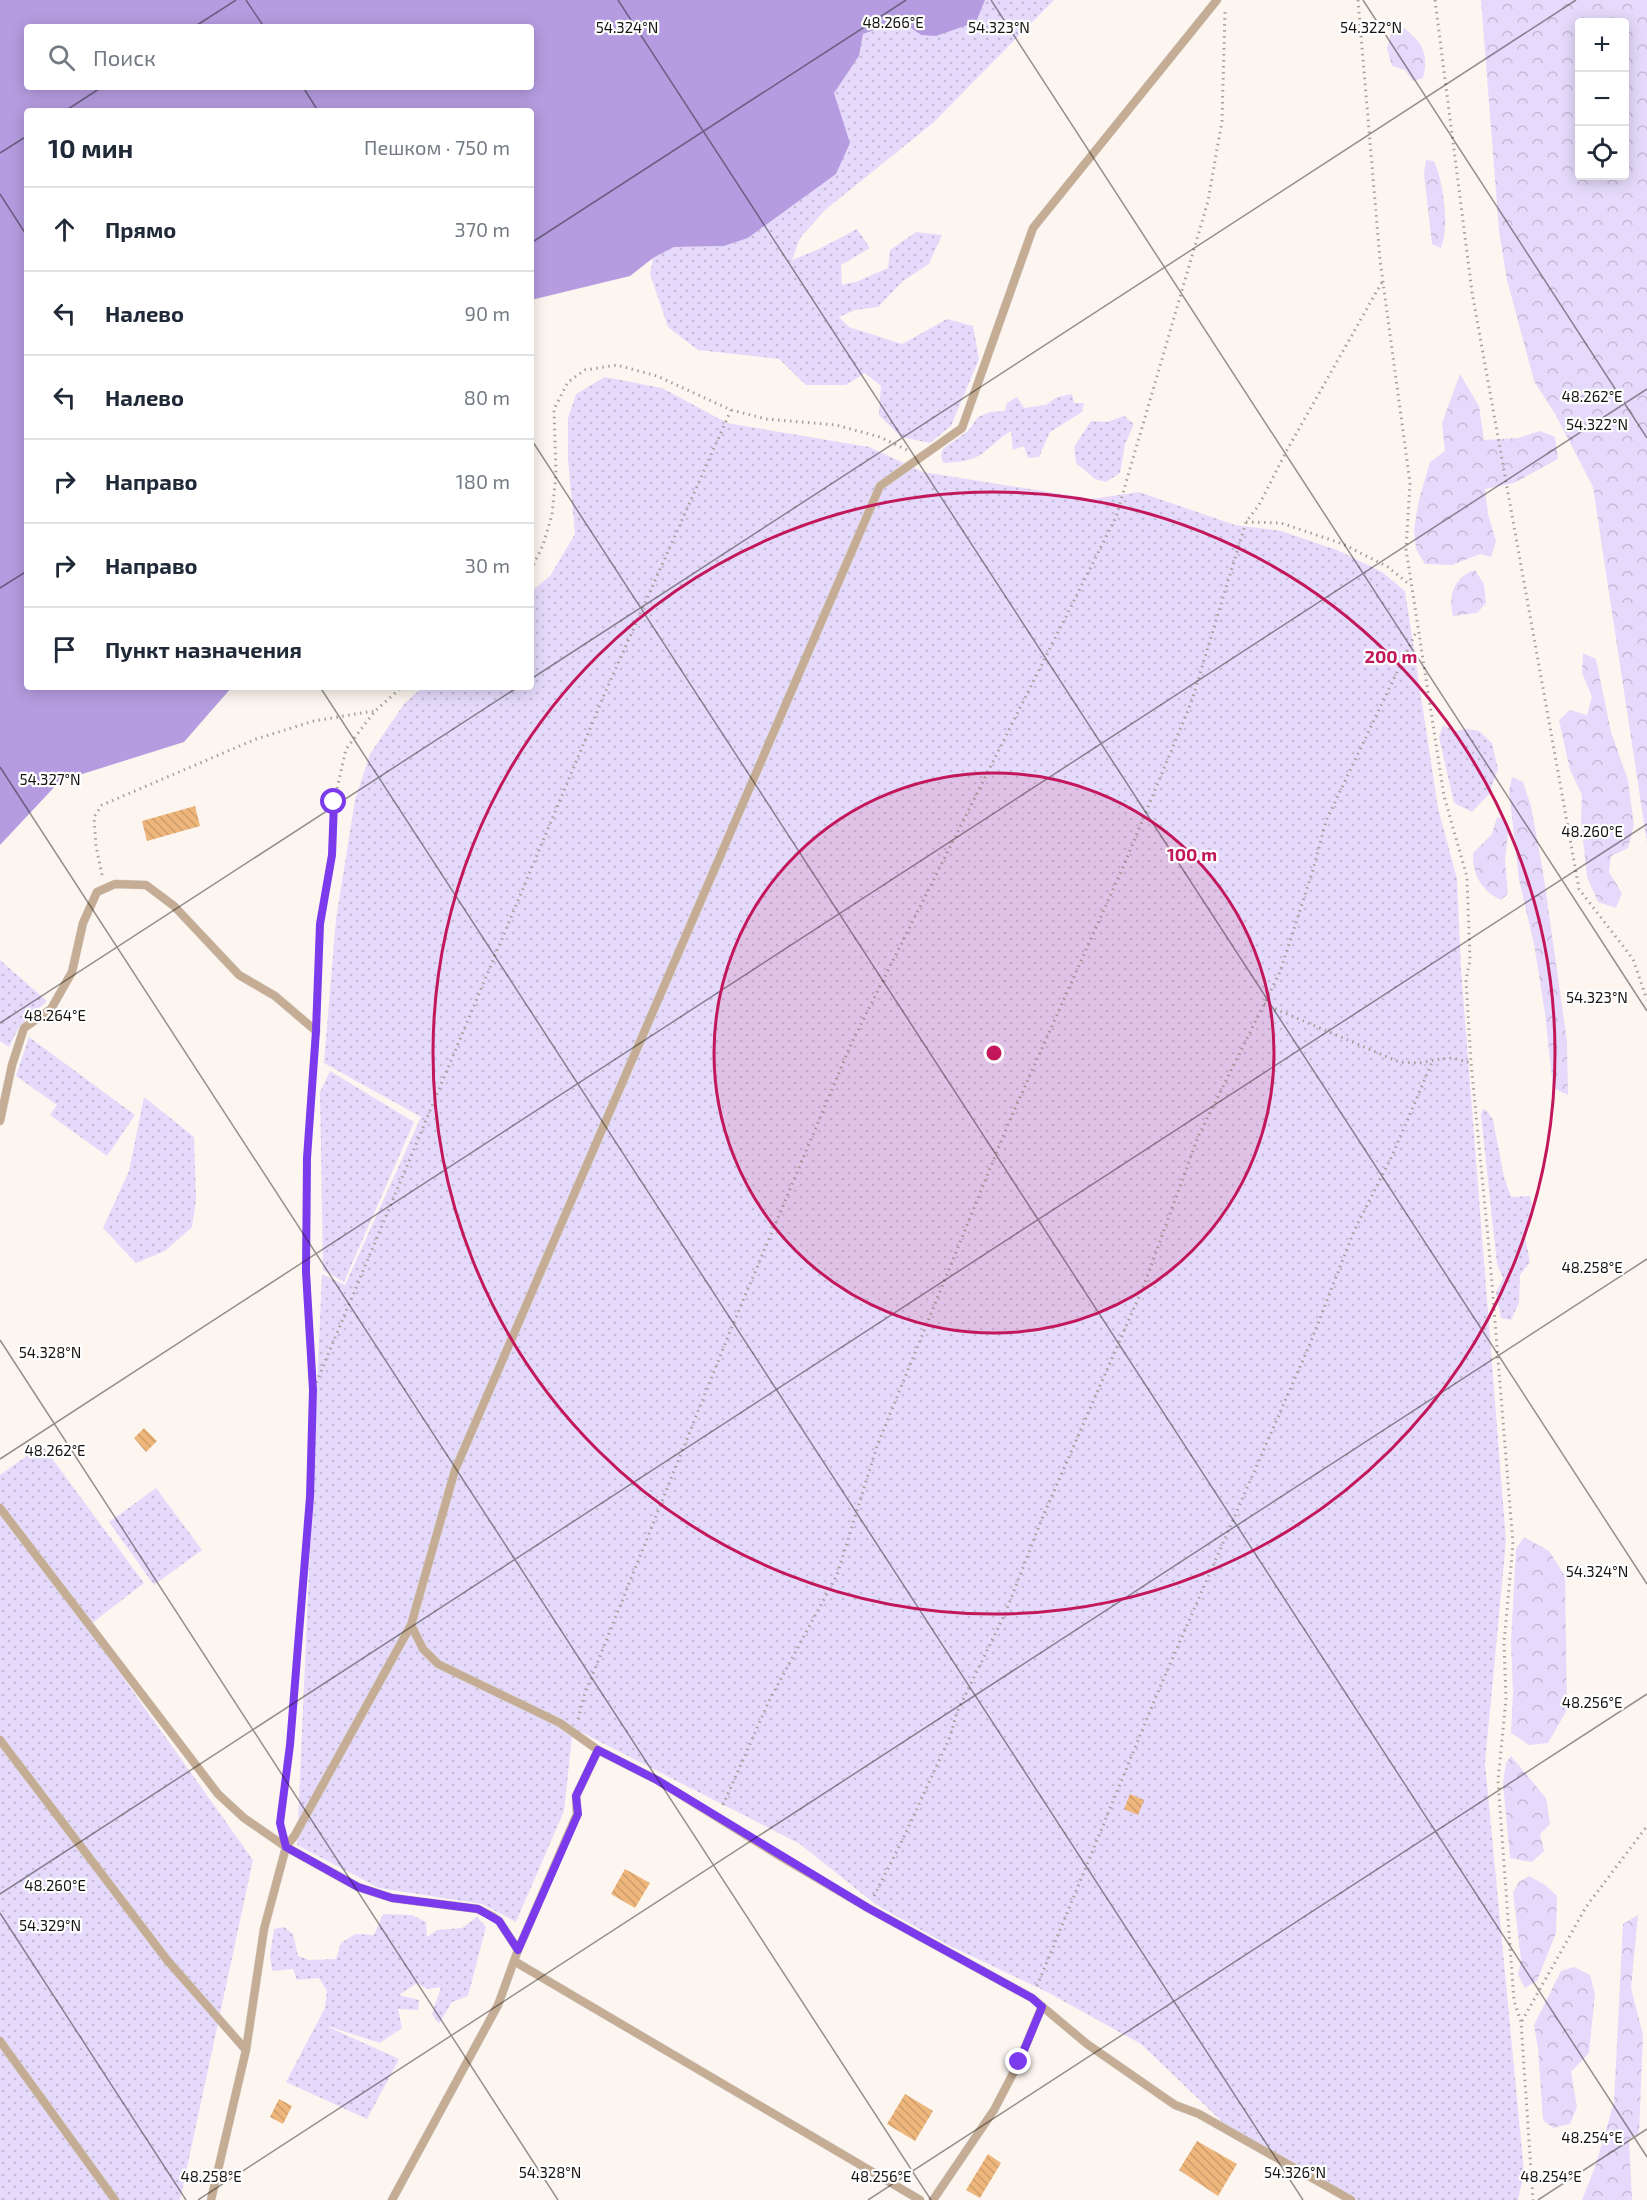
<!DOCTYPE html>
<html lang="ru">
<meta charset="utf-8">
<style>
:root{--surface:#fff;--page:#f6f6f7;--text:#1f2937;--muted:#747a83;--line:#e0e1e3}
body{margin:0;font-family:"Exo 2",sans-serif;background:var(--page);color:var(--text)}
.controls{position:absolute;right:18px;top:18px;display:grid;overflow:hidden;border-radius:6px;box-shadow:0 3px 15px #0003}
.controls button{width:54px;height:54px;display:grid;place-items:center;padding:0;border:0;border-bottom:2px solid var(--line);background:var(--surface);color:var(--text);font:30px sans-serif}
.stop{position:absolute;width:18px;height:18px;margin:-14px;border:4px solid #7c3aed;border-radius:50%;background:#fff}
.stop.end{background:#7c3aed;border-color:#fff;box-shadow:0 2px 6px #0008}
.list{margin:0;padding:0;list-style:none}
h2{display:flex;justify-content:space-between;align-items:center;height:78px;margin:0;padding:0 24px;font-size:26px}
h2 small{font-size:20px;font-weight:400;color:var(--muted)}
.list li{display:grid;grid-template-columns:39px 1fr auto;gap:18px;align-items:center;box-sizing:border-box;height:84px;padding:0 24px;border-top:2px solid var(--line)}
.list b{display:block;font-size:22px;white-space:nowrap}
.list em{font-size:20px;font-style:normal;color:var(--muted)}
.icon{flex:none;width:33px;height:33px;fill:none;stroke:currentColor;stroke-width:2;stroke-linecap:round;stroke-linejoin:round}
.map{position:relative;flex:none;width:1647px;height:2200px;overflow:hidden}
.search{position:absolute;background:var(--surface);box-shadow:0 3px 15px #0003;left:24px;top:24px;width:510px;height:66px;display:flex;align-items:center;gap:15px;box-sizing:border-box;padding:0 21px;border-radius:6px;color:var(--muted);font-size:22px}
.panel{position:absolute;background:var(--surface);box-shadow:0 3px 15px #0003;left:24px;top:108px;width:510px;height:582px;border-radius:6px}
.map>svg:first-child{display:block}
.grass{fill:url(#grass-dots)}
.forest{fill:url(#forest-crowns);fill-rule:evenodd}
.water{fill:#b59ce0;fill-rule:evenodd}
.building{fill:url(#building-back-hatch)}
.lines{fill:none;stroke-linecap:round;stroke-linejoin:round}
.lane-casing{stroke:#d8d2cc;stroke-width:9}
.path{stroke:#a6a09c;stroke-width:3;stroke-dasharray:1.5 4.5;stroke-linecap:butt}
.lane{stroke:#c5ac94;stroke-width:8}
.route{stroke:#7c3aed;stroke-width:8}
.ticks{fill:none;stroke:#161311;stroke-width:1.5;stroke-opacity:0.45}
.ring{fill:none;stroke:#c2185b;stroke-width:3}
.ticks-label{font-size:15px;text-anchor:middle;fill:#161311;stroke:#fff;stroke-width:4.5;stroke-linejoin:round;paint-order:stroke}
.centre{fill:#c2185b;stroke:#fff;stroke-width:3}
.ring-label{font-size:18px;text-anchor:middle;font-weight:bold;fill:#c2185b;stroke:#fff;stroke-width:4.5;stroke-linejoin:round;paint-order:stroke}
</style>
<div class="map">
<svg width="1647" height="2200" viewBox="0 0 1647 2200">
<defs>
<pattern id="grass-dots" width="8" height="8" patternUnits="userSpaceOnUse" patternTransform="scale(1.5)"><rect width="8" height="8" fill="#e5dafb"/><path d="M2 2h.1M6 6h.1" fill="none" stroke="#c4bad6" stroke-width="1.8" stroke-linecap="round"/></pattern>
<pattern id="forest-crowns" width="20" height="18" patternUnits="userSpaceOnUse" patternTransform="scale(1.5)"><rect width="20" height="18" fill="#e5dafb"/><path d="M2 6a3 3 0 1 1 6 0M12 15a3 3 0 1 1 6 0" fill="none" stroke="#c4bad6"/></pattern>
<pattern id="building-back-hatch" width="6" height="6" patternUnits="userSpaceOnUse" patternTransform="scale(1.5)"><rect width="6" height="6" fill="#efb67c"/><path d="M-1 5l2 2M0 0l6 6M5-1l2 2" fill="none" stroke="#cc9c6a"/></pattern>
</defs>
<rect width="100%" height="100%" fill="#fdf6f0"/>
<path class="grass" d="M985,0h69l-121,123 -108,87 -25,28 -8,22 27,-11 38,-20 13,19 -29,17 1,20 16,-4 30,-13 2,-18 26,-18 26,3 -13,29 -26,17 -25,26 -23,3 -16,7 10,10 53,17 45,-25 26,7 6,33 -28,67 -21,17 -29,-6 -22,-22 2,-29 -16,-13 -19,12h-40l-27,-26 -81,-9 -30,-23 -18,-53 3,-16 21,-11 50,-1 24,-8 88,-64 14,-31 -16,-50 25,-37 4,-22 38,-13 20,14 55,-13z
M605,377l57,11 65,35 142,24 54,25 169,27 47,-7 96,33 46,6 56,19 45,22 23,19 33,217 19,71 4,90 45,572 -21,222 39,409 -6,28h-162l-15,-6 -106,-60 -94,-90 -92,-51 -103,-49 -71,-40 -75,-60 -227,-116 -9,83 -48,111 -34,-18 -103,-16 -82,-43 25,-571 23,11 76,-168 -97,-54 12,-144 19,-119 15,-46 34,-50 19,-17h108v-95l19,-16 25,-42 -7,-73v-43l8,-24z
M1072,394l2,9h10l-2,9 -32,20 -11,25 -11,1 -4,-12 -11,4 -2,-19c-12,7 -19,16 -31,24 -10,7 -26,7 -37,8l-2,-7 2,-7 25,-18 10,-14 12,-5 15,-1 2,-8 10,-6 7,11 22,-3 11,-8z
M1124,416l10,8 -9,20 -5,29 -14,9 -11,-3 -19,-16 -2,-16 17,-26 16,1z
M1443,725l12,6 12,-2 12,2 13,12 6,26 -9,25 -17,18 -18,-9 -15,-66z
M0,960l47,41 -28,26 -10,20 -9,-6z
M29,1037l106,78 -28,41 -57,-41 7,-10 -41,-29z
M330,1071l84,51 -70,160 -21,-12 -3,-178z
M144,1097l50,40 2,63 -4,27 -27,24 -29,12 -33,-35 26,-57z
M1483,1109l4,2 6,9 11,57 7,20 19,-1 4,18 -10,18 6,30 -10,13 -1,28 -8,17 -10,-2 -5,-25 7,-15 -6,-14 -16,-149z
M42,1445l102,138 -57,44 166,233 -73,340h-180v-725z
M156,1488l46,62 -48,35 -45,-63z
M383,1914l29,1 14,7 1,15 10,-7 25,-2 15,-11 9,10 -18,69 -16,6 -13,22 -7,-10 9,-27 -14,2 -10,-6 -18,12 20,5 -1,10 -20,-1 4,19 -22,15 -56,-18 75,34 -32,60 -81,-37 39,-74 2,-17 -8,-13 -22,2 -4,-11 -21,2 -2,-16 4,-26 10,-2 9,7 5,22 11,4 27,-1 5,-16 14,-9 19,1z"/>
<path class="forest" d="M1481,0h166v843l-54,-356 -38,-73 -21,-33 -27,-101 -8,-49zM1580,22h44v154h-44z
M1404,28c19,15 25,26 19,50l-10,3 -8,-11 -13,-4 -5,-18 4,-14z
M1426,160l8,1c9,20 16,65 7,87l-9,-4 -8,-71z
M1460,374l19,32 5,34 34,-2 22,-7 15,6 3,22 -44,24 -29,6 3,25 8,27 -5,16 -11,-3 -28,11 -27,-1 -9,-15 -2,-20 5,-29 11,-38 15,-11 -3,-28z
M1475,570l9,14 2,19 -9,10 -24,3c-5,-21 1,-39 22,-46z
M1583,653l13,6 15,73 17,48 6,45 -6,23 -17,8 -2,16 13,21 -6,15 -18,-6 -11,-25 -6,-57 1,-25 -12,-25 -11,-50 11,-10 17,5 5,-18 -10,-24z
M1512,777l11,5 8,24 12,66 24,169 1,54 -15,-7 -8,-75 -11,-69 -15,-64 -10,-89z
M1497,817l7,2 4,14 -3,28 3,33 -7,6c-19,-8 -29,-26 -28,-47l19,-19z
M1524,1537l25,14 16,25 2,134 -19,33 -19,2 -18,-12 2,-41 -2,-50 5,-93z
M1511,1756l35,42 4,26 -10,10 4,17 -12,11 -22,-4 -7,-75 3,-20z
M1529,1876l16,9 12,11 -1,37 -19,48 -12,7 -7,-13 3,-15 -8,-68 6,-10z
M1638,1915l-7,73 12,47 -4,98 -10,6 3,61h-50l13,-33 19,-65 9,-178z
M1574,1967l16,8 5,19 -6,59 -18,19 6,35 -7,17 -17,4 -10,-8 -5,-72 -4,-23 27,-54z"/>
<path class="water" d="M0,0h985l-9,22 -40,14 -15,-1 -20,-14 -38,13 -4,22 -25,37 16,50 -14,31 -88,64 -24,8 -50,1 -21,11 -23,18 -99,24v-189h-504v576h205l-48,55 -124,39 -60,64zM27,27h504v60h-504z"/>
<path class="building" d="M195,806l5,20 -53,15 -5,-20z
M144,1428l13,13 -11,11 -12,-14z
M1130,1794l14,6 -6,15 -14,-6z
M625,1869l25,14 -15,25 -24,-14z
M905,2094l28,17 -18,30 -28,-17z
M279,2099l13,7 -9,18 -13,-7z
M1197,2141l40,23 -19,32 -39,-26z
M988,2154l13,9 -21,35 -14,-8z"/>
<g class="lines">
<defs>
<path id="lane" d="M0,1121l12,-56 12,-37 27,-19 21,-37 11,-49 14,-31 18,-8 31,1 28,21 65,69 36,21 41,35
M0,1508l218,286 26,24 42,29 72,40 34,11 86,11 14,7 7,5 19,29
M411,1625l12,24 15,15 122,59 38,27
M0,1740l167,220 79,90
M514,1961l406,239
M0,2041l115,159
M211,2200l35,-150 18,-121 22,-82 9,-12 116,-210 44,-155 425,-984 82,-58 71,-200 184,-228
M392,2200l106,-195 20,-55 59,-136 -1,-18 22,-46 59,30 121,75 90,53 164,90 55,46 88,61 24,9 152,86
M933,2200l61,-90 25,-48 23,-56"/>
</defs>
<use href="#lane" class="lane-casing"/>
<path class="path" d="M1358,0l22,260 30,223 -4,66 38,247 23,81 3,83 -4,20 5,83 18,185 24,296 -9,99 2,56 -8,82 16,220 7,21 12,178
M1435,0l37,292 107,597 54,70 14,41
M1246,522l35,1 62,21 45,23 22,18
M531,570l12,-25 9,-30 4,-41 -2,-65 14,-27 17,-12 32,-5 40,11 74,34 35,9 70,6 44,12 29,14
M102,875l-6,-29 -2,-29 8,-12 154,-66 58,-18 60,-10
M1264,1004l135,58 21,1 20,-4 13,-1 18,5
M317,1015l3,-91 12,-69 2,-53 12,-53 29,-38 27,-24
M314,1388l290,-693 127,-285
M578,1719l6,-23 147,-367 121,-287 264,-525 92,-316 14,-80 3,-110
M723,1805l46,-104 68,-126 40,-129 132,-324 115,-257 67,-162 55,-181 13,-17 28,-55 95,-168
M281,1829l-1,-6 9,-78 21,-248 3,-107 -7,-118 1,-114 8,-116
M874,1896l28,-55 48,-104 7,-25 48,-98 36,-93 103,-236 54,-148 82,-165 33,-102 13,-49 91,-191
M1037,1986l123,-299 150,-343 44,-113 38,-75 41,-96
M1522,2021l64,-114 61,-81"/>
<use href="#lane" class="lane"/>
</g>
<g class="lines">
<path class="route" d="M334,802l-2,53 -12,69 -4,107 -9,127 -1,114 7,118 -3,107 -20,248 -10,78 6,24 72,40 34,11 86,11 21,12 19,29 60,-136 -2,-18 22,-46 59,30 211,128 164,90 10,9 -23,55"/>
</g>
<path class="ticks" d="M246,0l18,27M618,0l1029,1584M991,0l656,1011M1363,0l284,438M194,27l42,-27M303,87l15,24M65,111l37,-24M0,153l27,-17M0,194l27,42M531,243l375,-243M531,439l1116,1718M0,588l27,-17M531,679l1045,-679M320,687l983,1513M0,767l931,1433M0,1023l518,-336M0,1340l558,860M0,1459l1647,-1070M0,1894l1647,-1070M0,1913l186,287M198,2200l1449,-941M868,2200l779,-506M1538,2200l109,-71"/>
<circle cx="994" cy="1053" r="280" fill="#c2185b" fill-opacity=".12"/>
<g class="ring">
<circle cx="994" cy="1053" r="280"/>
<circle cx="994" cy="1053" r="561"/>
</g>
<g class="ticks-label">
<text x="893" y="28">48.266°E</text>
<text x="627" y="33">54.324°N</text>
<text x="999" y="33">54.323°N</text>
<text x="1371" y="33">54.322°N</text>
<text x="1592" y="402">48.262°E</text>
<text x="1597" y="430">54.322°N</text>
<text x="50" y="785">54.327°N</text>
<text x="1592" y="837">48.260°E</text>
<text x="1597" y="1003">54.323°N</text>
<text x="55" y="1021">48.264°E</text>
<text x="1592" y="1273">48.258°E</text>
<text x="50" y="1358">54.328°N</text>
<text x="55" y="1456">48.262°E</text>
<text x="1597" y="1577">54.324°N</text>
<text x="1592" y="1708">48.256°E</text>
<text x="55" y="1891">48.260°E</text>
<text x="50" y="1931">54.329°N</text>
<text x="1592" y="2143">48.254°E</text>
<text x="550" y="2178">54.328°N</text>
<text x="1295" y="2178">54.326°N</text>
<text x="211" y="2182">48.258°E</text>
<text x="881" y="2182">48.256°E</text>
<text x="1551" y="2182">48.254°E</text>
</g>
<circle cx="994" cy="1053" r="9" class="centre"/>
<g class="ring-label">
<text x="1391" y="663">200 m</text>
<text x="1192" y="861">100 m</text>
</g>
</svg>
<div class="controls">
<button>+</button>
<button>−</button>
<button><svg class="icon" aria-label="locate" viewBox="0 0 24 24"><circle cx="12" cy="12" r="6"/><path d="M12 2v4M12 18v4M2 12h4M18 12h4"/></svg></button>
</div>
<div class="stop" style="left:334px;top:802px"></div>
<div class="stop end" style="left:1019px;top:2062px"></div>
<div class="search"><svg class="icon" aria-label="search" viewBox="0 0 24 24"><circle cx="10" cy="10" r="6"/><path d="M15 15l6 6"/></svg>Поиск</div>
<section class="panel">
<h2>10 мин<small>Пешком · 750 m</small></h2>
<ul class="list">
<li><svg class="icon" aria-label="ahead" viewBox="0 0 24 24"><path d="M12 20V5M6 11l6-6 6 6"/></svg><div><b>Прямо</b></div><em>370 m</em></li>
<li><svg class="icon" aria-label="left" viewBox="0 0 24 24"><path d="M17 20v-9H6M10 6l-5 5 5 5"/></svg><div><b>Налево</b></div><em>90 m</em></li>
<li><svg class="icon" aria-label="left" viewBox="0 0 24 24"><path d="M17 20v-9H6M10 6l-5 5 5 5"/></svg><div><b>Налево</b></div><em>80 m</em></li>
<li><svg class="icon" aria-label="right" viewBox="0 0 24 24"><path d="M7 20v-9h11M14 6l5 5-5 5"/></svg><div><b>Направо</b></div><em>180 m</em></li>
<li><svg class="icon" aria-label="right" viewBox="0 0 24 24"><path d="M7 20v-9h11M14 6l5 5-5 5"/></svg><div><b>Направо</b></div><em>30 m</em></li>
<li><svg class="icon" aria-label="arrive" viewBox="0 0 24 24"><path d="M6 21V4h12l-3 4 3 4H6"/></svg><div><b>Пункт назначения</b></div></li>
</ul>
</section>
</div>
